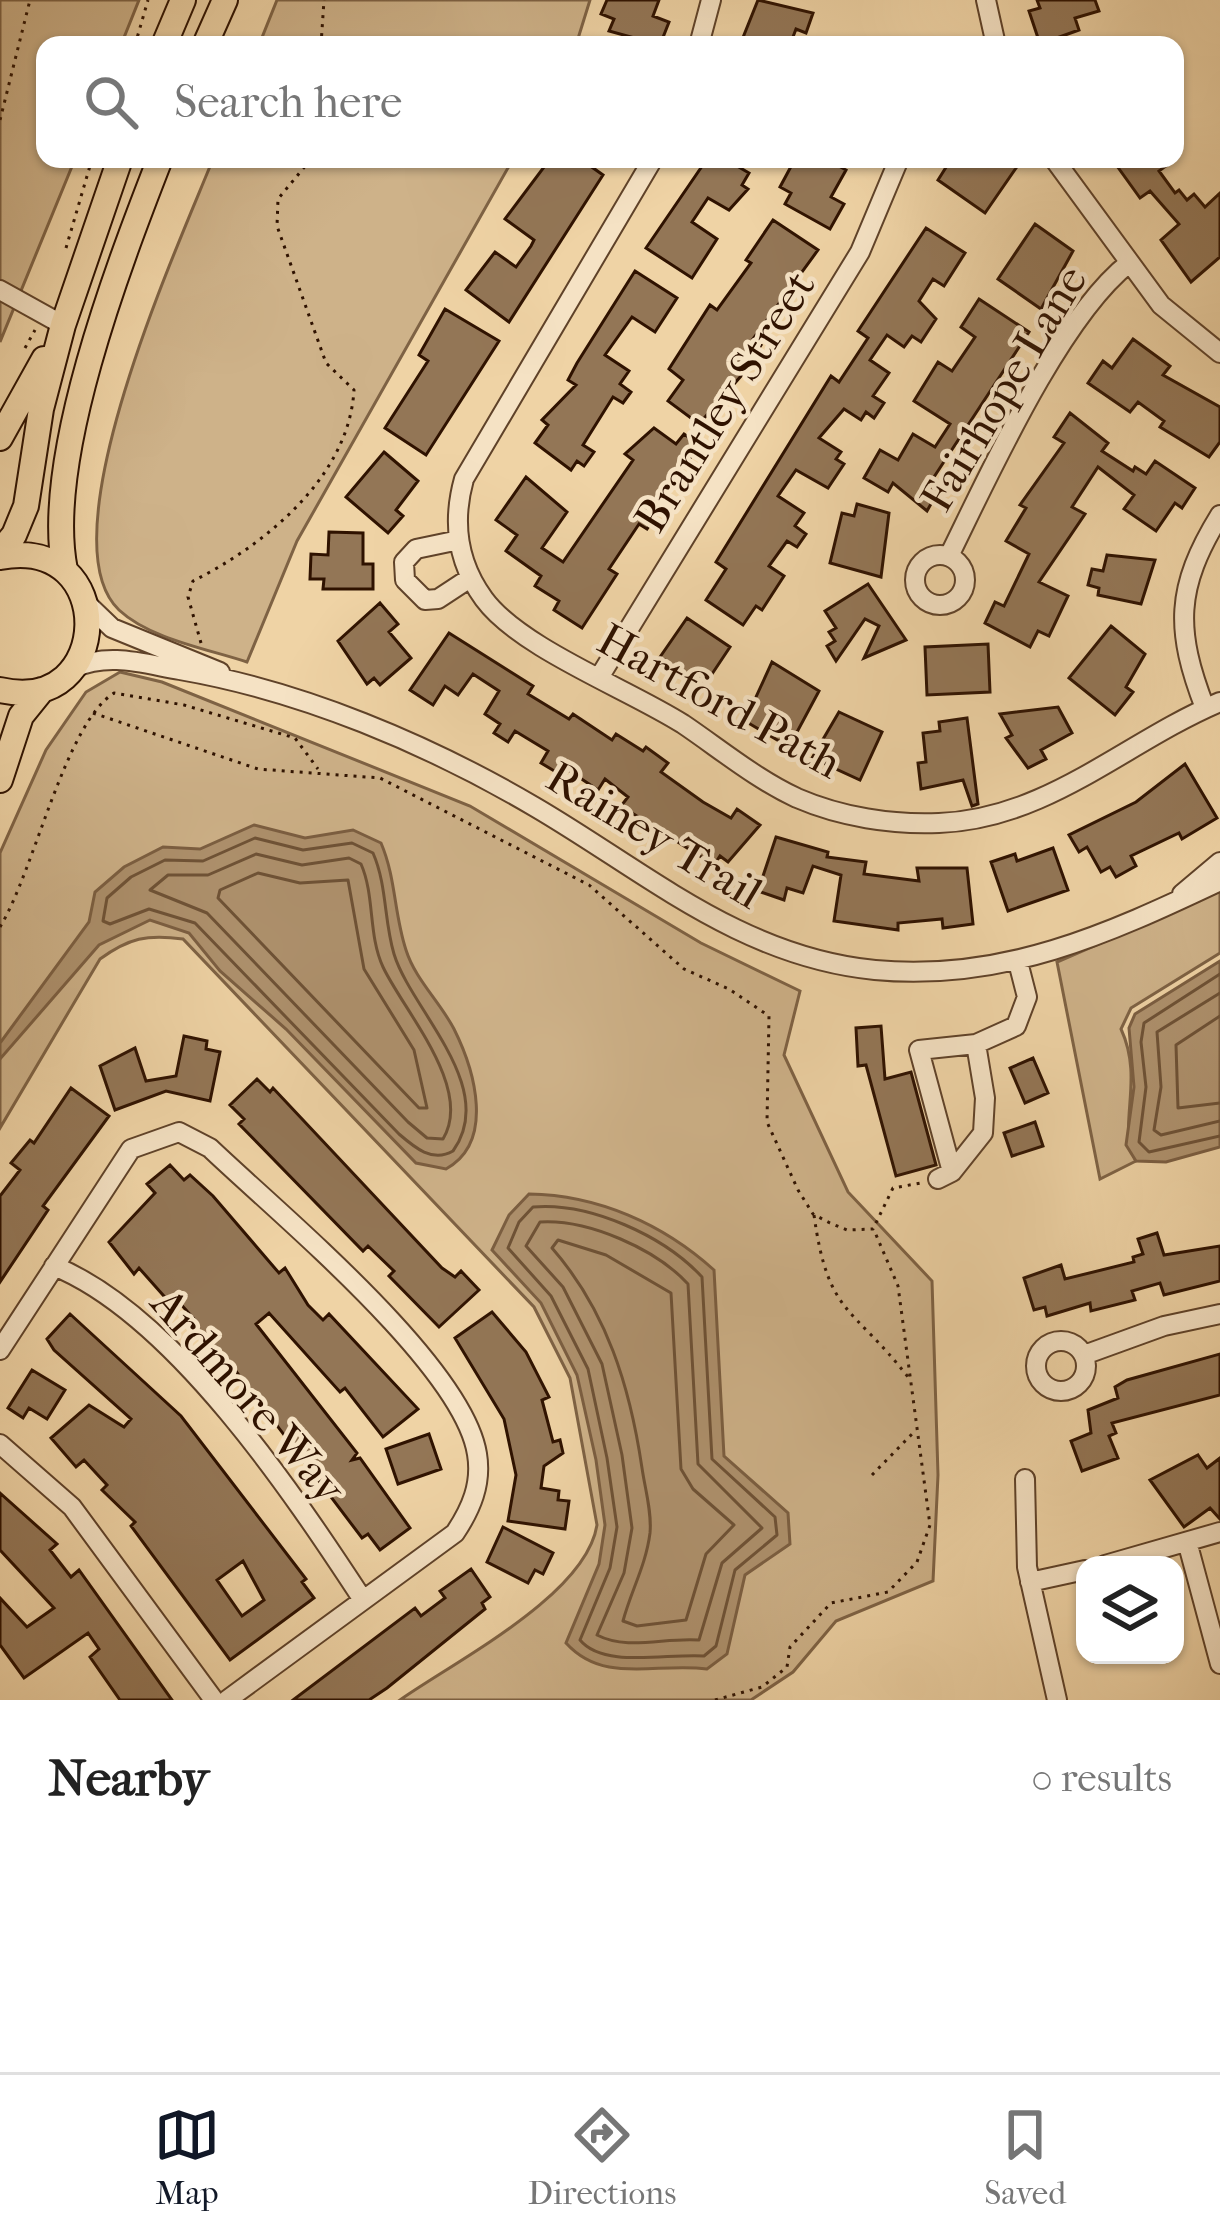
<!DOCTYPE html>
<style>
:root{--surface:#fff;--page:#f2f2f2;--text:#222;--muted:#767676;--line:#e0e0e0;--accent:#111827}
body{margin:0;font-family:"IM FELL French Canon",serif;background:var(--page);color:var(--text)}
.controls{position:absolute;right:36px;bottom:36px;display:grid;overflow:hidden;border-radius:24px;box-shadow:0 3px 9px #0004}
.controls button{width:108px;height:108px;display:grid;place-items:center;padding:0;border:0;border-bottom:3px solid var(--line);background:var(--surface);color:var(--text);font:60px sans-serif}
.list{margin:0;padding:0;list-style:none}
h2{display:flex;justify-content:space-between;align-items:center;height:156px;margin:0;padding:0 48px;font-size:51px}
h2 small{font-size:39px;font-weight:400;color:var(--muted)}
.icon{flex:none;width:66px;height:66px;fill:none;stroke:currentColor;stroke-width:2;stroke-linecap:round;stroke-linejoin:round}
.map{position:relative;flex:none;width:1220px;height:1700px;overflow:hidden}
.search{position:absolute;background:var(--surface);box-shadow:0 3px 9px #0004;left:36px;right:36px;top:36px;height:132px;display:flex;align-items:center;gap:30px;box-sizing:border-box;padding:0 42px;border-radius:24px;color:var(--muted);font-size:45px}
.sheet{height:372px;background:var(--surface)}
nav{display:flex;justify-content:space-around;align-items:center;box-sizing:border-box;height:168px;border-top:3px solid var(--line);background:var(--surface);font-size:33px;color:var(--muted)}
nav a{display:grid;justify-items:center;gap:6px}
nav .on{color:var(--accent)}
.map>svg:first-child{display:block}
.green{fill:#ceb289;stroke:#7e6244;stroke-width:3}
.water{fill:#ae916d;stroke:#7b5e41;stroke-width:3}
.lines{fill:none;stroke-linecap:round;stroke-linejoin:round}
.shore{stroke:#6e5236;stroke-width:3}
.building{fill:#937656;stroke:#2f1200;stroke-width:3;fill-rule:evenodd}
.minor-casing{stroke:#5f4229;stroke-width:22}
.major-casing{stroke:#2f1200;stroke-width:28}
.path{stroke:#2f1200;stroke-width:3;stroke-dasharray:3 6;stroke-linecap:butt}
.minor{stroke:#f5e2c4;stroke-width:18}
.major{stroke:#efd3a5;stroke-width:24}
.labels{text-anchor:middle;stroke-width:9;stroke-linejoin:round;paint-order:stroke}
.street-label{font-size:45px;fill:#2f1200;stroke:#f5e2c4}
</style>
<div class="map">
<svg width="1220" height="1700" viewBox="0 0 1220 1700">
<rect width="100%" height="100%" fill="#efd3a5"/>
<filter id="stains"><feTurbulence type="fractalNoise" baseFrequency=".00167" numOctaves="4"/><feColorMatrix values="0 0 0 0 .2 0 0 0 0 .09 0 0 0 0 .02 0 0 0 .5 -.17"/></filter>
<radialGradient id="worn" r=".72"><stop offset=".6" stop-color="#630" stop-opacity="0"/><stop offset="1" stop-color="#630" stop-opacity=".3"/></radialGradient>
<path class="green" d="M0,0h139l-18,45h-76v114h30l-75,183z
M277,0h313l-14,45h-317z
M213,159h300l-216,382 -50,121c-39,-13 -97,-23 -128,-52 -75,-71 60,-366 94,-451z
M120,672l42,10 308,124 231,137 99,48 -16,64 64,137 84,89 6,194 -5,106 -97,40 -43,51 -42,28h-351c57,-40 186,-105 197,-175l-27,-147 -36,-71 -351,-368c-36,-5 -54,-1 -83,20l-100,169v-275l46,-103 40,-58z
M1220,891v62l-89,55 -10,21c24,52 -5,98 15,132l-36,18 -43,-217z"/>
<path class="water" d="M254,825l51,13 48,-8 28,13c15,35 13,71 25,107 9,29 34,52 48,79 21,42 41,113 -8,140l-30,-6 -130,-134 -66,-58 -31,-38 -39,-13 -51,25 -99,114v-16l89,-121 6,-30 29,-25 39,-20 37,2z
M1220,961v186l-54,15 -30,-1 -10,-16 8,-58 -5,-59 6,-14z
M529,1194c69,1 134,30 185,76l10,186 64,57 2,31 -45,31 -18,79 -20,15c-51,-7 -103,16 -141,-26l33,-79 6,-39 -9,-65 -19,-85 -36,-72 -49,-53 17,-35z"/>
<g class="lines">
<path class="shore" d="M255,838l48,12 49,-7 21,10c14,32 11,68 21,101 17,56 105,133 59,197 -21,12 -39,-4 -54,-17l-204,-211 -46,-14 -39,15 -7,-3 4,-23 24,-21 34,-17 38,1z
M256,854l46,11 47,-7 12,6c14,32 7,71 22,103 20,43 91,121 60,172l-16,-1 -19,-16 -201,-209 -57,-23 18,-15h40z
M258,873l42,10 48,-3 16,89 50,81 13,58h-8l-201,-210 2,-8z
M1220,974l-76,49 -3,19 5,45 -7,55 10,10 71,-16
M1220,993l-63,39 4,55 -7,43 7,5 59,-14
M1220,1016l-44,29 2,63 42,-5
M533,1207c57,-5 131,29 169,70l10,182 63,58 2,18 -42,35 -19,76 -12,10c-36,-3 -100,13 -124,-16l30,-72 7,-41 -10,-69 -19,-89 -37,-73 -43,-48 11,-26z
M540,1222c48,-3 116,27 148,62l10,180 64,64 -40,35 -23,77c-34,-3 -71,11 -102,-5l27,-62 8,-45 -10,-73 -20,-91 -39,-77 -37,-41z
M558,1240l48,15 65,38 10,176 12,20 41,36 -28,29 -20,66 -49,6 -14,-5c8,-30 23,-56 27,-88 2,-21 -5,-44 -8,-65 -12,-81 -35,-157 -90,-220z"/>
</g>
<path class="building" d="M607,0h52l-6,16 16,6 -9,23 -51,-14 5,-12 -13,-5z
M758,0l55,13 -7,20 -10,-4 -6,16 -23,-7 -2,7h-25z
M1037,0h58l4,11 -24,7 4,12 -39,14 -11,-33 11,-3z
M550,159h43l-4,6 14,10 -94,147 -43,-32 29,-38 21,15 15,-21 3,-6 -29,-21z
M707,159h18l24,14 -7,12 6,4 -19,21 -21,-12 -16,24 25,17 -25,39 -46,-30z
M795,159h31l20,11 -15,27 13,7 -14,25 -45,-25 6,-11 -11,-6z
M960,159h44l12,9 -31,45 -47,-33 12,-19 5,4z
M1112,159h63l-16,12 16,22 4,-3 8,10 7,-6 11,13 15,-14v64l-29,25 -30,-42 18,-16 -29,-33 -10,7z
M773,220l45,30 -65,89 8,6 -20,31 -42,48 -31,-23 15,-21 -14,-11 41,-64 7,5 34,-47 -5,-3z
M1035,224l38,27 -32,58 -43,-30z
M926,228l39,25 -21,33 -11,-7 -14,22 17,18 -15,23 -9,-6 -8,11 -17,-12 -17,25 19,13 -16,23 11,7 -10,15 -8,-6 -5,8 -17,-11 -25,29 22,14 -5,7 8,5 -16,24 -32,-18 -18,26 26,17 -9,13 11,8 -9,13 -10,-6 -18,25 15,10 -22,34 -6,-4 -13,19 -37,-25 20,-31 -10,-7 115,-186 8,6 29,-44 -10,-7z
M635,271l42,27 -22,34 -23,-15 -27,38 24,16 -9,13 11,8 -8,11 -10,-6 -30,48 11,7 -10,14 -7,-5 -6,9 -36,-27 13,-18 -6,-5 34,-35 -8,-5 9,-17z
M979,299l50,33 -97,148 9,6 -14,25 -34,-28 -5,9 -24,-14 16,-28 18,10 15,-26 22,13 15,-23 -36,-23 24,-39 14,9 23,-34 -14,-10z
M445,309l54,32 -73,114 -41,-27 43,-67 -9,-6z
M1133,339l37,27 -7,9 57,32v35l-11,15 -49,-30 4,-6 -26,-19 -8,10 -42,-29 15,-22 9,7z
M1070,413l38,30 -6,8 31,20 2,-4 11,7 9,-13 40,27 -13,20 -7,-5 -19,28 -32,-22 10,-14 -36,-28 -26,40 13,7 -46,68 29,14 -19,40 -11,-5 -8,16 -45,-24 10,-21 9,4 25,-52 -23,-13 20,-33 -6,-3 44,-62 -10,-6z
M654,428l22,16 8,-10 16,11 -44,58 6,4 -15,22 -8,-5 -30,45 8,5 -35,54 -28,-18 5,-9 -24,-15 6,-10 -35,-25 11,-16 -21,-15 30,-43 41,35 -25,36 21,14 70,-102 -8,-6z
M384,452l34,29 -22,29 7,6 -15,17 -42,-36z
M857,504l32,9 -8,64 -51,-14 12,-50 12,3z
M329,532l34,1v31h10v25h-50l1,-10h-14l1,-25 17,1z
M1107,555l48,5 -14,44 -43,-9 1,-7 -11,-3 4,-16 11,2z
M868,584l38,56 -42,18 15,-32 -14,-7 -29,42 -9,-15 8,-5 -6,-9 7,-4 -11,-17z
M380,603l18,21 -9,8 22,26 -31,27 -6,-7 -7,6 -29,-43z
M687,618l43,29 -26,39 -44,-29z
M1111,626l34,28 -19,33 7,5 -18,23 -46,-37z
M449,633l84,53 -5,8 41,25 4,-5 39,26 4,-6 27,17 3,-4 22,16 -7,9 42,30 28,16 6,-9 23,16 -32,37 -8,-6 -6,9 -93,-59 7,-9 -23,-18 -7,11 -33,-22 -4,7 -20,-12 7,-12 -33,-20 -7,11 -14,-9 6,-9 -15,-10 14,-23 -26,-17 -15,21 -13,-9 -12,19 -23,-15z
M988,644l2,48 -63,3 -2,-48z
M772,662l47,29 -30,56 -44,-26z
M1058,707l14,26 -31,17 5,9 -18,9 -22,-30 6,-3 -12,-21z
M839,712l43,20 -22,48 -48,-22z
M967,718l11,86 -6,2 -9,-26 -42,9 -3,-26 8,-1 -3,-29 17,-2 -1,-9z
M1185,764l32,54 -35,21 -3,-6 -48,23 5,10 -20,11 -6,-10 -9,5 -14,-25 -8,5 -10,-17 67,-33z
M776,837l52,15 -1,5 39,5 -2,12 55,7 -2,-13h50l6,56 -30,4 -1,-9 -44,4v7l-64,-9 7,-46 -28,-9 -10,27 -16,-5 -3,12 -26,-9z
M1053,848l15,42 -60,21 -17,-49 24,-8 2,7z
M881,1026l4,53 26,-7 25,93 -40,11 -30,-111 -8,1 -2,-38z
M184,1036l23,5 -1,8 14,3 -10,49 -44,-10 -51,19 -15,-44 35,-18 11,33 30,-5z
M1033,1058l15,35 -23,10 -15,-35z
M257,1079l13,13 3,-4 169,180 13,9 6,-6 18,19 -40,37 -50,-51 5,-5 -26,-25 -5,5 -124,-127 5,-5 -14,-14z
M71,1088l38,28 -66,90 5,4 -48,72v-86l20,-26 -9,-7 19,-23 4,3z
M1035,1122l8,24 -31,10 -8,-23z
M170,1165l14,15 6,-5 23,21 66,77 6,-5 23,37 15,15 6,-6 89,95 -35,28 -38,-49 -5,4 -71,-79 -13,11 101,129 -5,7 8,-2 50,70 -30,22 -12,-16 -6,4 -127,-168 -46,-43 7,-6 -20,-22 -5,5 -32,-36 -5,6 -25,-32 46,-49 -8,-9z
M1157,1233l7,22 56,-9v35l-56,14 -4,-12 -28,8 3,9 -44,11 -1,-8 -43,13 -2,-9 -11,3 -10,-32 37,-13 4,14 69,-17 -1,-5 10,-3 -5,-15z
M492,1312l34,40 23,45 -7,3 11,42 7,-2 3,13 -19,13 -3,22 18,3 -1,9 11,1 -4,28 -57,-8 8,-46 -12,-56 -49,-81z
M70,1314l111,102 125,163 -4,3 12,16 -84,62 -99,-134 4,-4 -33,-32 5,-5 -23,-25 -8,7 -25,-29 38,-33 35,22 7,-8 -77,-69 -7,-11zM243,1561l21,39 -22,16 -25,-36z
M1220,1354v41l-108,28 4,10 -7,3 9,22 -36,13 -11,-30 20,-8 -3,-23 30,-12 -3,-11 12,-7z
M32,1370l33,20 -18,29 -18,-11 -6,10 -15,-10z
M429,1434l12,35 -43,15 -12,-35z
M1198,1455l9,13 13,-10v61l-10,-11 -26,19 -34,-47z
M0,1493l57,51 -7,6 21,27 8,-7 93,130h-52l-30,-43 9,-8 -11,-16 -64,45 -24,-33v-47l27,29 27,-19 -54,-58z
M503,1527l50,26 -10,21 -8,-4 -7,13 -41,-21z
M471,1569l19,28 -8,6 3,6 -98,79 -18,12h-76l122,-92 6,8 24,-18 -5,-7z"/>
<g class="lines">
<defs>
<path id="minor" d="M986,0l10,45
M699,45l12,-45
M653,159l-189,320c-12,43 -7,83 20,120 36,49 144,90 199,125 37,25 73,55 114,74 44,19 95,27 142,25 109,-4 186,-81 281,-121
M1054,159l107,146 59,48
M0,290l63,35
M459,540l-43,9 -12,13 1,18 20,20 13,-1 32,-21
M915 580a25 25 0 1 1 50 0a25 25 0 1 1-50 0Z
M949,556c40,-81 111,-239 180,-293
M87,604l25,24 108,44
M74,668c35,-16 70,-4 106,2 122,21 248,74 355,137 111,65 206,150 340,163 128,12 233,-36 345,-89
M600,676l260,-424 39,-93
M1205,708c-30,-78 -30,-120 15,-193
M1182,894l38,-32
M952,1172l31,-39 2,-35 -9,-54
M938,1179l14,-7 -33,-122 57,-6 40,-18 11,-29 -9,-35
M54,1266c120,49 239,227 309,334
M1036 1366a25 25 0 1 1 50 0a25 25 0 1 1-50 0Z
M0,1350l131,-201 48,-17 31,16c68,65 253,217 267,306 5,30 -6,55 -22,79l-228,167
M1084,1355l80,-29 56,-12
M0,1444l72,63 142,193
M1025,1479l2,88 30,133
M1188,1545l32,119
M1105,1565l115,-33
M1030,1582l55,-12"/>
<path id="major" d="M164,45l19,-45
M205,45l20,-45
M0,438l44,-79
M0,552l14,-17 12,-29 15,-97 22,-84 57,-166
M0,557c119,-23 114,160 0,133
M65,570c-22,-109 54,-306 95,-411
M0,780l21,-64 21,-26"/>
</defs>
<use href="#minor" class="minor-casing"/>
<use href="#major" class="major-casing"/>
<path class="path" d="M135,45l13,-45
M321,45l3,-45
M0,120l30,-120
M66,248l26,-89
M25,348l10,-18
M201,643l-13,-46 5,-16c72,-36 156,-104 161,-191l-28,-27 -49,-137 1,-27 33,-40
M93,713l165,56 122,9 209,107 95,84 45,20 40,27 -2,106 31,68 15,24 17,9 17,7 26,-1 20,-41 28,-5
M0,927c35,-58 65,-203 114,-234l70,12 111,33 23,31
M814,1215c14,101 38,90 94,162
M872,1475l41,-42
M715,1700l47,-13 25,-20 3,-20 41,-44 57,-11 29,-30 13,-37 -32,-239 -24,-56"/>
<use href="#minor" class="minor"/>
<use href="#major" class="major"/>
</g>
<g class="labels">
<g class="street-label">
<text transform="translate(1003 388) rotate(-59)" y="16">Fairhope Lane</text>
<text transform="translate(724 401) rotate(-58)" y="16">Brantley Street</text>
<text transform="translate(720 700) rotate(29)" y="16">Hartford Path</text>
<text transform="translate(655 834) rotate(31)" y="16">Rainey Trail</text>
<text transform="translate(249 1395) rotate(49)" y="16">Ardmore Way</text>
</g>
</g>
<rect width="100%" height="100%" filter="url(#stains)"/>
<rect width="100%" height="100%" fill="url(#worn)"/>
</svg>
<div class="controls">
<button><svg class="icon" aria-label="layers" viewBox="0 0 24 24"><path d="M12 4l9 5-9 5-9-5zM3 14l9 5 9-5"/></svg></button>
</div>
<div class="search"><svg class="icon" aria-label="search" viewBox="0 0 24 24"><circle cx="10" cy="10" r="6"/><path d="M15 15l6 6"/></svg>Search here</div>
</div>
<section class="sheet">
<h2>Nearby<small>0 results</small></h2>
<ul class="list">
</ul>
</section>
<nav>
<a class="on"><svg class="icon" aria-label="map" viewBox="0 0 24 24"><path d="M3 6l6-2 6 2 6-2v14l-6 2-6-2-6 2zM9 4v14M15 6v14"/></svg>Map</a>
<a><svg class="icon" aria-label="directions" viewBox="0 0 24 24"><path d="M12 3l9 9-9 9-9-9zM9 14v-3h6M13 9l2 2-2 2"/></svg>Directions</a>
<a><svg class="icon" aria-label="saved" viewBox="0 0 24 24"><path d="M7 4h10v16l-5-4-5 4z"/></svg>Saved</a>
</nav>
